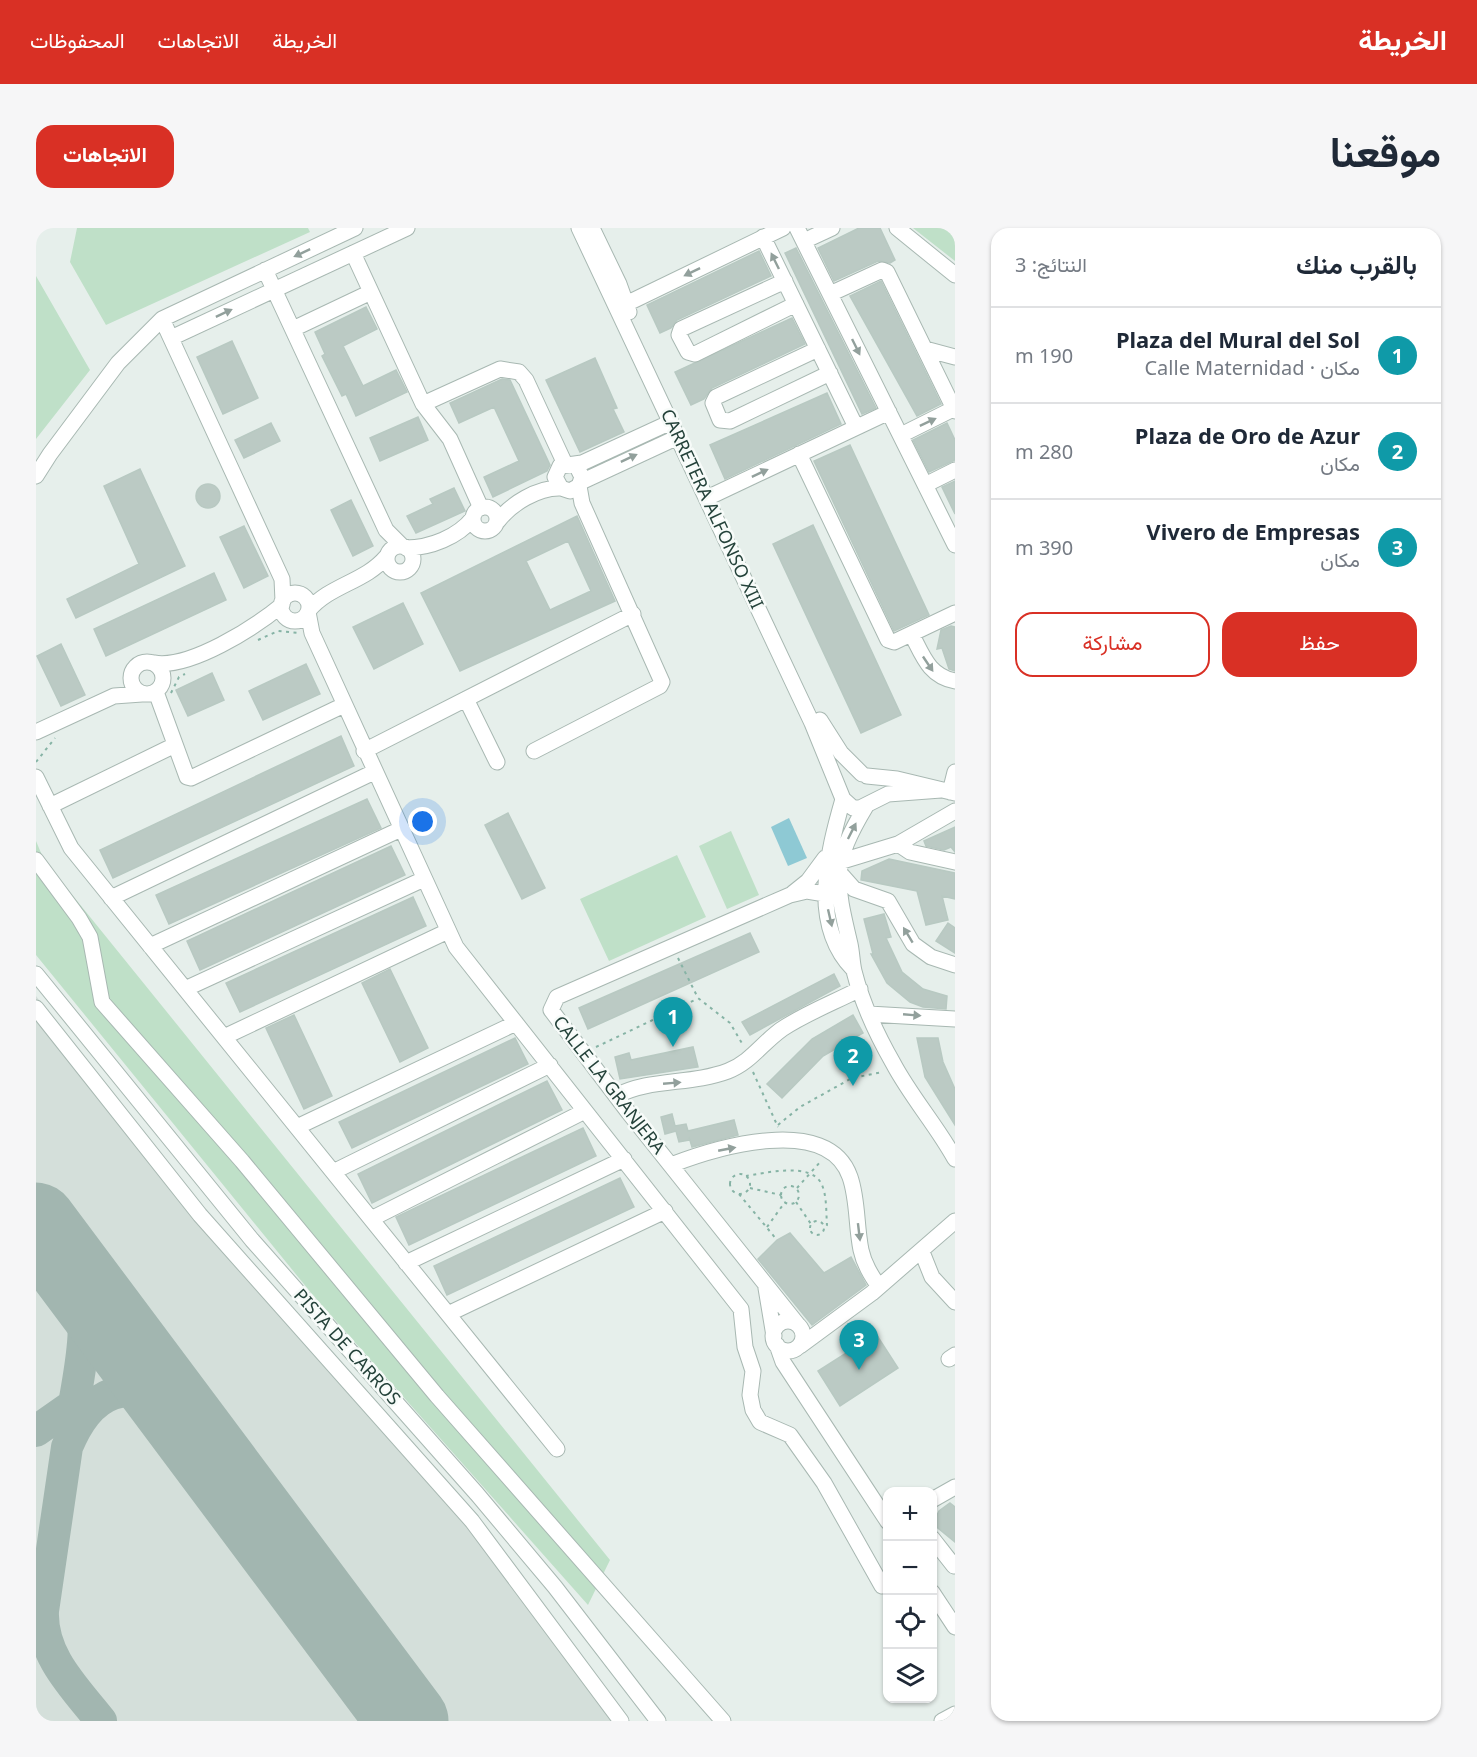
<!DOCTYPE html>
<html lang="ar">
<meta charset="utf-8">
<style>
:root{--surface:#fff;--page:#f6f6f7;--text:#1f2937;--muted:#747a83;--line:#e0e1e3;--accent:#d93025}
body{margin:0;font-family:"Noto Sans",Vazirmatn,sans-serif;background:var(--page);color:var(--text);direction:rtl}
.controls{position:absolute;right:18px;bottom:18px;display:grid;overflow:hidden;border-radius:12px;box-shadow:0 2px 4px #0004}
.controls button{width:54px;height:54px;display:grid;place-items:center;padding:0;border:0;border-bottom:2px solid var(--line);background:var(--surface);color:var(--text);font:30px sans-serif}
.you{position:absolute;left:387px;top:594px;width:21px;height:21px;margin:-15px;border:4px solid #fff;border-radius:50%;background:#1a73e8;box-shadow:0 0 0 9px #1a73e833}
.badge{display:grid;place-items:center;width:39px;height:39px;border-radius:50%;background:var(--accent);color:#fff;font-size:20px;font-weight:700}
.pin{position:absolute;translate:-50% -50px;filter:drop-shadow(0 2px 3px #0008)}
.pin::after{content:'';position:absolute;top:32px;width:21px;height:18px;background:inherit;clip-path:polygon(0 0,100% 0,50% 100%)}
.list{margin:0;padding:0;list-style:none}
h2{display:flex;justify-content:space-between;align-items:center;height:78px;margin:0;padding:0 24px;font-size:26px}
h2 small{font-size:20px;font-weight:400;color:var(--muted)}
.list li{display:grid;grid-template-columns:39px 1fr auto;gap:18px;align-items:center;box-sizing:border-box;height:96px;padding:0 24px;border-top:2px solid var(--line)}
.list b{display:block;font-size:22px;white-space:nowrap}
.list p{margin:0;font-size:20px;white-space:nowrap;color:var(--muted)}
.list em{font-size:20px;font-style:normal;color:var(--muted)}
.actions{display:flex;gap:12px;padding:18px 24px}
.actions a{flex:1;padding:14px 0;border:2px solid var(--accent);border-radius:18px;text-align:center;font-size:21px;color:var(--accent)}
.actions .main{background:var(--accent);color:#fff}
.icon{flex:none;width:33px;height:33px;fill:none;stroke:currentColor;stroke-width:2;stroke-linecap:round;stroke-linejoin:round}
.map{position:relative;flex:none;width:919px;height:1493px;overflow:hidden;direction:ltr;border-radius:18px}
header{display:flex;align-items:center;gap:36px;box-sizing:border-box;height:84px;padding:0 30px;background:var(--accent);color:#fff}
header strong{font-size:28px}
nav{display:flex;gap:33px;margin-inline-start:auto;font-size:21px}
.intro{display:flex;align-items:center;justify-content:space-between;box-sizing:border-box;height:144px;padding:0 36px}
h1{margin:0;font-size:42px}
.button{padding:15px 27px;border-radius:18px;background:var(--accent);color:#fff;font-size:21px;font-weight:700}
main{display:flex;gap:36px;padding:0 36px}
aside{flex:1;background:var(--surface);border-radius:18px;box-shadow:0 2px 4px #0004}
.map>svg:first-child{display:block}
.built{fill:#d4dfda}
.green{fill:#bfe0c8}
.water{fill:#8ec9d4}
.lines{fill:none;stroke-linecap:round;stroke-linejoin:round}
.taxiway{stroke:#a2b6b0;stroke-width:32}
.runway{stroke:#a2b6b0;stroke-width:81}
.building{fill:#bbcac4;stroke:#b8c9c2;stroke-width:1.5;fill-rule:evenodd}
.minor-casing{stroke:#a8b8b2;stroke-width:17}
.path{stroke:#86b3a5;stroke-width:2;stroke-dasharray:3 4.5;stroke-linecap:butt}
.minor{stroke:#fff;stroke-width:15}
.oneway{fill:#92a09c}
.labels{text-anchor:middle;stroke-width:5;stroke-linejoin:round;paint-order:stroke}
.street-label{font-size:18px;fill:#24423a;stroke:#f7fbf9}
</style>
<header>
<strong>الخريطة</strong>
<nav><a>الخريطة</a><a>الاتجاهات</a><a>المحفوظات</a></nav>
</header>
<div class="intro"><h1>موقعنا</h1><a class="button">الاتجاهات</a></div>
<main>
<aside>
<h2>بالقرب منك<small>النتائج: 3</small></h2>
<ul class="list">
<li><span class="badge" style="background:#0f9aa8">1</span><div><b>Plaza del Mural del Sol</b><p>مكان · Calle Maternidad</p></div><em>190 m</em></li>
<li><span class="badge" style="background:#0f9aa8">2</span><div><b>Plaza de Oro de Azur</b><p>مكان</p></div><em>280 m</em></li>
<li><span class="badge" style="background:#0f9aa8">3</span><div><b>Vivero de Empresas</b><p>مكان</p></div><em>390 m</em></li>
</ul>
<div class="actions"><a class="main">حفظ</a><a>مشاركة</a></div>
</aside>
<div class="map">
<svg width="919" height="1493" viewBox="0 0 919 1493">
<rect width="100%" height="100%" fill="#e6efeb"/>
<path class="built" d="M0,768l165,212 96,112 86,90 83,96 163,215h-593z"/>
<path class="green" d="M41,0h231l2,4 -204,93 -36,-63z
M877,0h42v33z
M0,48l54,94 -54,69z
M695,603l28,64 -32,14 -28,-63z
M0,613l8,19 566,700 -22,45 -276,-311 -276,-339z
M641,627l29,62 -97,44 -29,-62z"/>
<path class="water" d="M753,590l18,40 -19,8 -17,-39z"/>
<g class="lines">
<path class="taxiway" d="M0,1203l37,-26
M33,1207c7,-52 25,-108 7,-159
M65,1493c-26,-33 -60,-65 -58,-110l24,-164c23,-56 62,-75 112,-33"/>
<path class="runway" d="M0,995l372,498"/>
</g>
<path class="building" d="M823,0h21l15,32 -5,3 -12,-2 -44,20 -16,-33z
M760,20l80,160 -14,6 -77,-161z
M723,23l12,25 -94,44 -6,8 -11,5 -13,-28z
M845,53l60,123 -24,12 -67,-120z
M330,79l11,22 -34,17 20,40 33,-16 11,22 -51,24 -10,-22 -4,2 -20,-40 3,-2 -10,-22z
M756,90l13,26 -93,44 -8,11 -13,6 -16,-33z
M196,113l26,57 -35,16 -26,-57z
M559,130l22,50 -4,1 11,23 -44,20 -34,-72z
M466,151l8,1 40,85 -3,6 -54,26 -9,-20 35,-16 -25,-54 -35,16 -9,-20z
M791,165l14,31 -116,55 -15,-34z
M382,189l10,23 -48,21 -10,-23z
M235,195l9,18 -36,17 -9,-18z
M911,195l8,17v20l-26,12 -16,-32z
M814,217l79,170 -35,16 -80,-170z
M104,241l45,97 -109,52 -9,-19 72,-35 -35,-78z
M919,253v33l-13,-27z
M160 268a12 12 0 1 1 24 0a12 12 0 1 1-24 0Z
M418,260l11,23 -49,22 -9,-17 26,-12 -3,-5z
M315,272l22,46 -20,10 -22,-46z
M541,288l38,85 -155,70 -39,-78zM532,313l23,50 -41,19 -24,-49z
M777,297l88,190 -40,18 -88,-189z
M208,298l24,50 -24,12 -24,-51z
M178,345l12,27 -120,56 -12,-27z
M367,375l20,41 -49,25 -21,-42z
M915,398l4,1v44l-6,-2 -7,-21 -5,1 4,-19z
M25,416l24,51 -24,11 -24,-50z
M270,436l14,30 -57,26 -14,-29z
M176,445l12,27 -36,16 -12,-26z
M305,508l13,30 -241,112 -13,-28z
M331,571l14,29 -212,96 -13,-29z
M472,585l37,75 -23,11 -37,-74z
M919,599v25l-4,-5 -7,3 -18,-4 -2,-5z
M355,618l14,29 -205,95 -13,-29z
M853,631l66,14v26l-13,-3 6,24 -22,5 -9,-34 -56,-11 1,-9z
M377,669l13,29 -186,86 -14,-29z
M848,686l7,23 -5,1 16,34 21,17 24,7 -1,13 -23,-2 -13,-5 -23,-19 -16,-29h2l-9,-35z
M912,695l7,5v25l-19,-12z
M714,705l9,19 -171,77 -9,-21z
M354,741l38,79 -28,14 -38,-79z
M798,746l6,12 -90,49 -8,-13z
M258,787l38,81 -28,13 -38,-81z
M817,787l10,18 -40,23 -41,42 -15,-14 45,-45z
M479,810l13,26 -176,84 -13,-26z
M881,810h21l5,24 12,27v36l-30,-48z
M657,819l5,20 -78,12 -5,-22 14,-4 2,7z
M511,853l15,29 -190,93 -14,-29z
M636,886l3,12 11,-2 2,7 46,-11 4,15 -46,12 -3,-10 1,3 -11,2 -3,-11 -11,3 -4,-17z
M547,900l13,28 -187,89 -13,-28z
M584,950l14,29 -187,88 -13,-29z
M754,1005l34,40 27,-16 15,28 -54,40 -54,-66 19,-19z
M840,1106l22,34 -58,38 -22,-35z
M914,1275l5,4v35l-22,-18 6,-13z"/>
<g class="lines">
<defs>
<path id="minor" d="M543,0l233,495 31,76 10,9h7l28,-14 53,-4
M556,0l27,56 10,28
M761,0l158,317
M861,0l58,47
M727,9l93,190
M768,13l28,-13
M317,25l70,151 27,35 31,69
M229,42l121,260 16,16
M749,53l-104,48 -2,6 9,17 7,2 101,-50
M794,66l52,-24 5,2 68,139
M590,76l157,-76
M126,91l120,260 1,22
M257,101l78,-37
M135,110l236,-110
M782,121l-102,48 -3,6 7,17 10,1 100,-48
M889,121l30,8
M387,176l77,-35 19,3 7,8 39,84
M865,207l54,-27
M763,226l89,186 6,2 61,-29
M540,237l6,12 -3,9 -9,5 -9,-3 -6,-11 5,-11 22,-3 89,-41
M0,248l14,-22 68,-91 44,-44 193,-91
M545,254l97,-45
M889,257l30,-15
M671,270l182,-86
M437 291a12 12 0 1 1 24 0a12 12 0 1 1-24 0Z
M462,293c13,-17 40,-34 63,-33
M351 331a13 13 0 1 1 26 0a13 13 0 1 1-26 0Z
M370,320c24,0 52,-11 67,-30
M245 379a14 14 0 1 1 28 0a14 14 0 1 1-28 0Z
M273,382c21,-25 56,-28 77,-53
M272,384l4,21 144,314 285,362 4,38 8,24 -3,24 3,15 7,12 30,13 34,48 58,103
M876,407c11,21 17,41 43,46
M95 450a16 16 0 1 1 32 0a16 16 0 1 1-32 0Z
M118,435c36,6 100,-35 128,-58
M120,464l31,85 4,1 153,-73
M430,471l31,63
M784,492l21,33 21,21
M0,504l78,-36 28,-2
M328,523l269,-137
M498,523l126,-65 2,-4 -80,-179 -3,-17
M831,548l30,3 58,14
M0,549l35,71 486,601
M914,564l5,-20
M807,571c-15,52 -34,125 10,170
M14,578l125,-61
M830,578c-35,58 -31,75 -16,138 2,9 2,19 4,27 8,32 23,64 39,92 18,34 44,63 62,96
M862,616l12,8 45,10
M0,632l43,58 11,19 12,65 140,159 195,235 286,325
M803,634l59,-18 57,-33
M802,643l16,18 34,12 25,43 18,13 24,8
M757,665l15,-12 17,-23
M75,670l263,-126
M114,718l251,-117
M0,746l216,266 225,254 78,93 103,134
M149,761l239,-110
M0,780l164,207 272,306 149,200
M833,786l86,5
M188,809l224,-106
M580,868c34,-18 75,-11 112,-25 23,-9 34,-28 54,-42 24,-16 53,-27 78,-40
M261,899l219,-104
M635,937c44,-17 157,-52 179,12 8,23 6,49 11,73 3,14 10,25 18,37
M297,944l217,-107
M335,991l214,-108
M886,1024l10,25 23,25
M370,1035l218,-104
M730,1060l8,48
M412,1086l217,-103
M737 1108a15 15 0 1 1 30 0a15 15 0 1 1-30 0Z
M762,1097l-169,-212 -78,-103 6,-13 233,-102 17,-4 18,3
M741,1117l6,17 105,160
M764,1118l72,-53 83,-72
M913,1131l6,-4
M896,1272l23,-13
M896,1310l22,28
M896,1364l23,35
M906,1493l13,-7"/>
</defs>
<use href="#minor" class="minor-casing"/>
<path class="path" d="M222,412l20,-9 20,2
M135,465l8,-16 6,-3
M0,534l19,-24
M642,730l20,40 32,25 13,22
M560,819l101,-48
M717,844l25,55
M742,897l22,-18 52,-29 31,-6
M694 956a10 10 0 1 1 20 0a10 10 0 1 1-20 0Z
M710,948c19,-3 64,-14 75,7 6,11 5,29 6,42l-2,2
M745 967a9 9 0 1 1 18 0a9 9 0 1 1-18 0Z
M714,960l31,7
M761,960l24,-27
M703,966l38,46
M760,974l15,22
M774 1000a7 7 0 1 1 14 0a7 7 0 1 1-14 0Z
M731,999l18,-25"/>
<use href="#minor" class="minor"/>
</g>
<defs><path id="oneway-solid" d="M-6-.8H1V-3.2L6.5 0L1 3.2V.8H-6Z" transform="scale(1.5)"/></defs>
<g class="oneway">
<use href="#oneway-solid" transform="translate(266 25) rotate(155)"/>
<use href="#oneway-solid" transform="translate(739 33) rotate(-116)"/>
<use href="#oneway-solid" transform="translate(656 44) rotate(154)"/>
<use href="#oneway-solid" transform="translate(188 85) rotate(-25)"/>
<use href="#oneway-solid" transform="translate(820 119) rotate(64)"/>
<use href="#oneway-solid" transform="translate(892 194) rotate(-25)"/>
<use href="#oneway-solid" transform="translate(593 230) rotate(-25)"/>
<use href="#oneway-solid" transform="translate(724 245) rotate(-25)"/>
<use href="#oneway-solid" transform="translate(892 436) rotate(56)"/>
<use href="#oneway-solid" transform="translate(816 603) rotate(-63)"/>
<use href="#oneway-solid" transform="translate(794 690) rotate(77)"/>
<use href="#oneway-solid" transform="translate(872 707) rotate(-121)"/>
<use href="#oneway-solid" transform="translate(876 787) rotate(5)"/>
<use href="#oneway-solid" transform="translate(636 855) rotate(-5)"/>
<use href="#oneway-solid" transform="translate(691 921) rotate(-11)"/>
<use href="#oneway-solid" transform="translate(823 1004) rotate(83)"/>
</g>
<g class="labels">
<g class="street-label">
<text transform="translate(676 281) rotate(65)" y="6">CARRETERA ALFONSO XIII</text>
<text transform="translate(573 857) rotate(52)" y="6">CALLE LA GRANJERA</text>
<text transform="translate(311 1119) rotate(48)" y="6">PISTA DE CARROS</text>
</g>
</g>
</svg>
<div class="controls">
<button>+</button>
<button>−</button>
<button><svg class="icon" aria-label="locate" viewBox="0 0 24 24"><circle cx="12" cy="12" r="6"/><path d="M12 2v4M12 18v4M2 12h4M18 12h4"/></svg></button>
<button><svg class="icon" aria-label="layers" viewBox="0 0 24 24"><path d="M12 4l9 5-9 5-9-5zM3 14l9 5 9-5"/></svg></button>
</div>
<div class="you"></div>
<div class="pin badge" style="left:637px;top:819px;background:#0f9aa8">1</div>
<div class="pin badge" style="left:817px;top:858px;background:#0f9aa8">2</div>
<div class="pin badge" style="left:823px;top:1142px;background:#0f9aa8">3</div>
</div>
</main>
